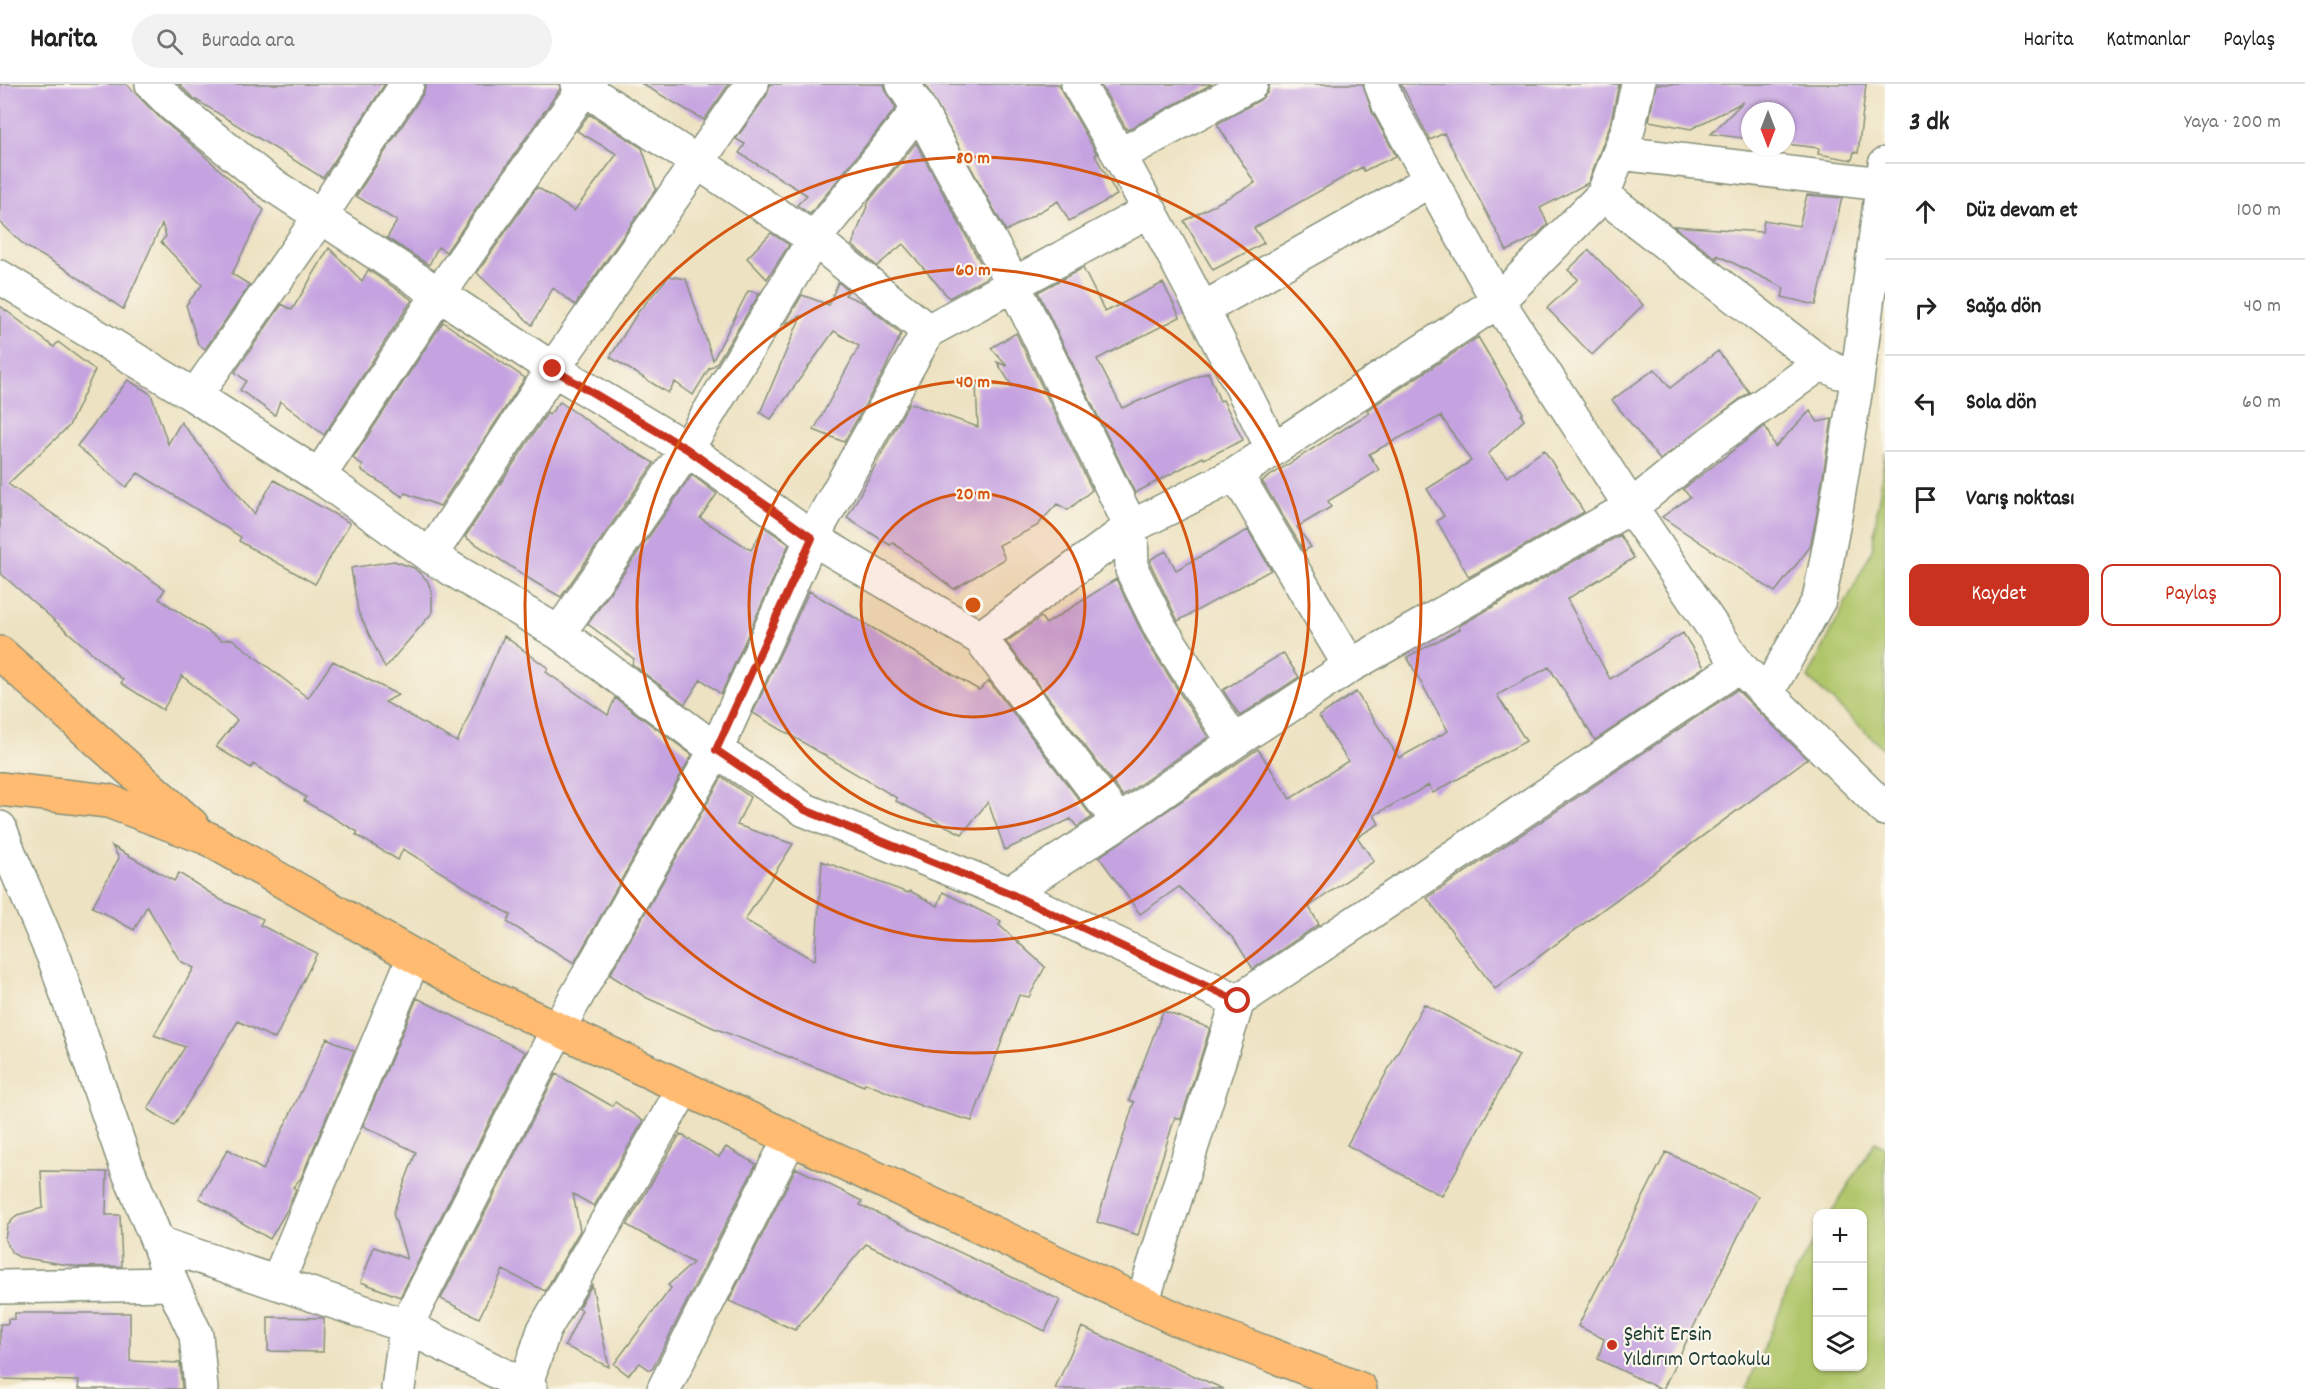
<!DOCTYPE html>
<html lang="tr">
<meta charset="utf-8">
<style>
:root{--surface:#fff;--page:#f2f2f2;--text:#222;--muted:#767676;--line:#e0e0e0;--accent:#c8321e}
body{margin:0;font-family:Dekko,sans-serif;background:var(--page);color:var(--text)}
.controls{position:absolute;right:18px;bottom:18px;display:grid;overflow:hidden;border-radius:12px;box-shadow:0 2px 4px #0004}
.controls button{width:54px;height:54px;display:grid;place-items:center;padding:0;border:0;border-bottom:2px solid var(--line);background:var(--surface);color:var(--text);font:30px sans-serif}
.compass{position:absolute;left:1741px;top:18px;width:54px;height:54px;border-radius:50%;background:var(--surface);box-shadow:0 2px 4px #0004;rotate:180deg}
.stop{position:absolute;width:18px;height:18px;margin:-14px;border:4px solid #c8321e;border-radius:50%;background:#fff}
.stop.end{background:#c8321e;border-color:#fff;box-shadow:0 2px 6px #0008}
.list{margin:0;padding:0;list-style:none}
h2{display:flex;justify-content:space-between;align-items:center;height:78px;margin:0;padding:0 24px;font-size:26px}
h2 small{font-size:20px;font-weight:400;color:var(--muted)}
.list li{display:grid;grid-template-columns:39px 1fr auto;gap:18px;align-items:center;box-sizing:border-box;height:96px;padding:0 24px;border-top:2px solid var(--line)}
.list b{display:block;font-size:22px;white-space:nowrap}
.list em{font-size:20px;font-style:normal;color:var(--muted)}
.actions{display:flex;gap:12px;padding:18px 24px}
.actions a{flex:1;padding:14px 0;border:2px solid var(--accent);border-radius:12px;text-align:center;font-size:21px;color:var(--accent)}
.actions .main{background:var(--accent);color:#fff}
.icon{flex:none;width:33px;height:33px;fill:none;stroke:currentColor;stroke-width:2;stroke-linecap:round;stroke-linejoin:round}
.map{position:relative;flex:none;width:1885px;height:1305px;overflow:hidden}
header{display:flex;align-items:center;gap:36px;box-sizing:border-box;height:84px;padding:0 30px;background:var(--surface);border-bottom:2px solid var(--line)}
header strong{font-size:28px}
nav{display:flex;gap:33px;margin-inline-start:auto;font-size:21px}
.search{width:420px;height:54px;background:var(--page);display:flex;align-items:center;gap:15px;box-sizing:border-box;padding:0 21px;border-radius:33px;color:var(--muted);font-size:22px}
main{display:flex}
aside{flex:1;background:var(--surface)}
.map>svg:first-child{display:block}
.green{fill:#b0c66b;stroke:#688250;stroke-width:1.5}
.building{fill:#c5a3e0}
.lines{fill:none;stroke-linecap:round;stroke-linejoin:round}
.minor-casing{stroke:#86907a;stroke-width:36}
.major-casing{stroke:#86907a;stroke-width:36}
.minor{stroke:#fff;stroke-width:33}
.major{stroke:#febb71;stroke-width:33}
.route{stroke:#c8321e;stroke-width:8}
.ring{fill:none;stroke:#d45610;stroke-width:3}
.poi-dot{fill:#c8321e;stroke:#fbf7ec;stroke-width:2}
.labels{text-anchor:middle;stroke-width:4.5;stroke-linejoin:round;paint-order:stroke}
.poi-label{font-size:22px;fill:#1f3d34;stroke:#fbf7ec;text-anchor:start}
.centre{fill:#d45610;stroke:#fbf7ec;stroke-width:3}
.ring-label{font-size:18px;text-anchor:middle;font-weight:bold;fill:#d45610;stroke:#fbf7ec;stroke-width:4.5;stroke-linejoin:round;paint-order:stroke}
</style>
<header>
<strong>Harita</strong>
<div class="search"><svg class="icon" aria-label="search" viewBox="0 0 24 24"><circle cx="10" cy="10" r="6"/><path d="M15 15l6 6"/></svg>Burada ara</div>
<nav><a>Harita</a><a>Katmanlar</a><a>Paylaş</a></nav>
</header>
<main>
<div class="map">
<svg width="1885" height="1305" viewBox="0 0 1885 1305">
<rect width="100%" height="100%" fill="#fbf7ec"/>
<filter id="ink" filterUnits="userSpaceOnUse"><feTurbulence type="fractalNoise" baseFrequency=".0167" numOctaves="2"/><feDisplacementMap in="SourceGraphic" scale="12" xChannelSelector="R" yChannelSelector="G"/><feConvolveMatrix kernelMatrix="1 2 1 2 8 2 1 2 1" color-interpolation-filters="sRGB"/></filter>
<filter id="wash" filterUnits="userSpaceOnUse"><feTurbulence type="fractalNoise" baseFrequency=".008" numOctaves="4" result="noise"/><feDisplacementMap in="SourceGraphic" scale="24" xChannelSelector="R" yChannelSelector="G"/><feGaussianBlur stdDeviation="1.35" result="paint"/><feColorMatrix in="noise" values="0 0 0 0 0 0 0 0 0 0 0 0 0 0 0 0 0 1.4 0 .05"/><feComposite in="paint" operator="in"/></filter>
<g filter="url(#wash)">
<rect width="100%" height="100%" fill="#ede2c1"/>
<path class="green" d="M1885,368v298l-77,-72 64,-128z
M1875,1058l10,5v242h-139l50,-118 21,-35 1,130h44v-152l-31,-1z"/>
<g id="blocks">
<path class="building" d="M0,0h126l36,36 36,30 66,60 -32,64 18,11 -45,64 -7,-5 -12,-39 16,-20 -41,-43 5,-6 -4,-12 -39,85 -56,-39 -42,-24 -25,-24z
M179,0h206l-62,94 -130,-80z
M426,0h133l1,5 -114,163 -8,-5 -9,18 -42,-27 10,-17 -41,-25 67,-102z
M642,0h87l-25,36z
M770,0h114l3,10 9,14 -86,106 -13,-9 10,-10 -68,-42 6,-9 -9,-5 31,-44z
M925,0h134l3,9 35,61 -2,1 22,40 -48,26 -11,-20 -52,30z
M1100,0h112l-85,46z
M1270,0h93l9,28 24,44 -32,15 -2,-4 -108,61 10,15 -51,27 -29,-49 71,-38 -38,-59 43,-24 7,-7z
M1401,0h218l-9,41 -22,58 -48,25 8,16 -12,12 -29,15 -63,-118 -14,7z
M1656,0h210l-8,69 -4,-1 -2,8 -34,-6 1,-6 -33,-4v-33h-36v28l-39,-5 32,-32 -52,27 -42,-8z
M589,30l53,34 14,41 -81,116 -22,-17 -21,37 -55,-52 60,-86 37,24 43,-57 -40,-23z
M916,59l72,134 -39,21 -46,-54 -26,22 -25,-21 17,-44z
M1807,111l35,3 -26,107 -34,-8 2,-9 -67,-33v4l-44,-33 89,6 2,-12 35,6z
M771,149l18,12 -22,34 -20,-21z
M329,164l33,33 6,-11 44,30 -88,135 -44,-34 -5,14 -35,-25 6,-9 -11,-9 47,-68 10,6z
M1589,166l54,55 -51,50 -45,-47 31,-29 -10,-9z
M1083,184l22,44 58,-29 17,34 -83,42 25,49 86,-36 12,29 3,-1 20,40 -39,19 -1,-2 -68,36 -97,-201z
M669,192l17,3 27,81 35,-69 12,2 -44,71 -7,5 1,-2 -17,28 -18,-13 -7,11 -58,-36 28,-45z
M838,198l11,9 -4,4 19,8 37,31 -17,37 -40,71 -30,-12 45,-84 -25,-15 -63,88 -11,-6 41,-97 -16,8 17,-29 27,10z
M0,222l54,41 4,-5 37,28 -26,56 -61,58 157,105 -6,10 62,41 11,-1 76,59 25,-37 65,34 -13,7 72,40 47,-106 44,32 -2,4 62,43 7,-17 77,57 -118,208 -67,-41 4,-7 -108,-66 -5,11 -42,-25 2,-3 -54,-31 2,-4 -53,-33 -2,4 -35,-21 21,-27 -55,-44 -19,34 -42,-27 2,-3 -123,-107z
M443,238l82,56 -85,128 -35,-13 -2,4 -42,-27 2,-4 -10,-8z
M1016,249l76,157 -24,20 -11,-6 -20,22 -38,19 6,14 -51,30 -61,-46 -3,2 -43,-27 62,-115 69,24 -2,-43 36,2 -15,-24 10,4 -16,-18z
M1478,253l45,76 -2,2 3,5 -36,34 19,23 37,-27 40,62 -115,65 -32,-56 7,-5 -17,-27 44,-28 -30,-45 -72,38 10,16 -51,31 3,6 -34,20 14,20 -7,4 -42,-70 107,-68 -2,-3z
M1718,267l31,41 -89,68 -48,-60 43,-31 15,19z
M128,296l23,14 17,50 13,-22 73,92 20,-34 76,43 -35,61 -76,-43 2,-4 -103,-64 -12,14 -49,-41z
M560,318l57,39 37,22 -93,134 -25,-14 -71,-46 82,-124 2,2z
M1810,327l8,11 14,-3 -16,100 -6,28 -35,45 -113,-75 28,-20 -7,-8 82,-63 10,21z
M692,391l25,19 -17,24 51,32 13,-23 25,17 -68,150 -20,-15 -16,25 -53,-40 2,-5 -46,-35z
M1248,446l23,40 -93,51 -27,-56v-6l15,-8 10,19z
M1620,451l14,23 -67,41 43,80 73,-46 21,34 -109,73 -46,-73 -52,28 29,46 -93,52 -4,-8 -55,30 5,9 -22,13 17,24 -65,46 10,17 -66,45 -19,-30 -55,-52 -39,27 -41,-57 159,-108 32,50 58,-38 -29,-45 37,-24 43,66 49,-27 -41,-74 53,-28 -1,-3z
M394,477l20,7 13,12 5,12v21l-47,55 -27,-57 -7,-43z
M1116,495l29,60 63,98 -85,59 -117,-154 35,-25 5,7z
M809,507l170,99 10,-9 103,136 -15,10 -6,-8 -66,31 -17,-48 -26,32 -66,-33 1,-3 -144,-85z
M1283,569l16,24 -59,39 -17,-26z
M1737,606l70,69 -312,230 -68,-91z
M722,693l28,20 -13,28 56,19 -48,76 70,41 7,-100 86,32 2,-2 28,15 5,-14 58,29 -2,4 46,42 -16,30 -10,-2 -47,126 -48,-14 -59,-24 -1,3 -150,-58 -67,-30 -37,-23z
M112,762l62,35 5,-8 42,27 42,19 -3,6 57,28 -42,86 -37,-18 -64,105 -26,-17 37,-62 -31,-12 40,-67 -14,-7 -33,-55 -13,24 -42,-23 27,-49z
M417,914l108,54 -125,245 -39,-15 13,-35 33,12 -14,-46 23,-61 -53,-26z
M1424,920l95,51 -77,141 -95,-51z
M1163,927l47,17 -29,91 -6,-2 -37,118 -41,-13 37,-120 -5,-2z
M327,954l27,13 -53,127 -8,9 3,2 -9,21 -17,29 -71,-41 29,-49 35,21z
M556,990l56,32 3,-4 28,19 -49,85 -21,-12 7,36 -35,61 -42,-21 -24,48 -38,-19z
M680,1050l39,23 7,-10 30,17 -103,204 -3,2 -10,-7 -12,12 -14,-11 57,-76 -3,-3 25,-22 -66,-38z
M1666,1068l92,44 -95,193h-3l-62,-30 6,-20 -26,-13z
M796,1084l66,33 -2,4 200,95 -15,31 -179,-87 -71,86 -66,-29z
M41,1087l66,1 -1,43h14l2,51 -42,1 -61,-10 -7,-4 -7,-13 2,-14 10,-11 26,-7z
M592,1201l7,34 10,48 -44,-21 17,-36 -4,-2z
M15,1229h115v48l50,2 2,26h-104l1,-8 -79,-2v-55h8v-5h7z
M268,1233l56,1 -1,34 -55,-1z
M1082,1243l142,62h-169z"/>
</g>
</g>
<g filter="url(#ink)">
<use href="#blocks" fill-opacity="0" stroke="#86907a" stroke-width="1.5"/>
<g class="lines">
<defs>
<path id="minor" d="M152,0l23,23 93,75 285,187 134,80 125,89 168,100 139,184
M578,0l236,155 114,92
M903,0l16,25 94,174 118,244 1,43 29,59 73,113
M1078,0c71,119 134,242 195,366
M1381,0l8,21 109,196 133,206 108,159 146,143
M1620,69l262,31
M1120,71l131,-71
M1603,111l218,168 18,9
M0,193l195,119 124,80 111,80 129,77 157,117 89,60 204,83 229,108
M1203,225l228,-129
M195,312l125,-179 87,-133
M1236,390l114,192
M319,392l120,-182 148,-210
M430,472l123,-187 199,-285
M559,549l128,-184 127,-210 105,-130
M980,554l151,-111 105,-53 262,-173 105,-106 25,-65 10,-46
M1767,609l52,-93 15,-78 23,-141 28,-217
M0,744l10,27 45,105 72,208 31,75 14,41 24,51 5,54
M1009,809l110,-71 115,-80 116,-76 281,-159 79,-64 111,-80
M158,1159l248,83 125,63
M277,1199l137,-326
M0,1203l172,-3
M1142,1219l96,-302 501,-335
M398,1305l8,-63 152,-297 158,-279 96,-212 116,-207 222,-121
M524,1305l20,-59 140,-242
M664,1305l126,-251"/>
<path id="major" d="M0,569l192,172
M0,705l108,12 99,37 259,148 711,333 183,70"/>
</defs>
<use href="#minor" class="minor-casing"/>
<use href="#major" class="major-casing"/>
<use href="#minor" class="minor"/>
<use href="#major" class="major"/>
</g>
</g>
<g class="lines" filter="url(#ink)">
<path class="route" d="M553,285l134,80 125,89 -96,212 89,60 204,83 229,108"/>
</g>
<circle cx="973" cy="521" r="112" fill="#d45610" fill-opacity=".12"/>
<g class="ring">
<circle cx="973" cy="521" r="112"/>
<circle cx="973" cy="521" r="224"/>
<circle cx="973" cy="521" r="336"/>
<circle cx="973" cy="521" r="448"/>
</g>
<circle class="poi-dot" cx="1612" cy="1261" r="6"/>
<g class="labels">
<g class="poi-label">
<text x="1624" y="1256">Şehit Ersin<tspan x="1624" dy="25">Yıldırım Ortaokulu</tspan></text>
</g>
</g>
<circle cx="973" cy="521" r="9" class="centre"/>
<g class="ring-label">
<text x="973" y="79">80 m</text>
<text x="973" y="191">60 m</text>
<text x="973" y="303">40 m</text>
<text x="973" y="415">20 m</text>
</g>
</svg>
<div class="controls">
<button>+</button>
<button>−</button>
<button><svg class="icon" aria-label="layers" viewBox="0 0 24 24"><path d="M12 4l9 5-9 5-9-5zM3 14l9 5 9-5"/></svg></button>
</div>
<svg class="compass" viewBox="-18 -18 36 36"><path d="M0-13l5 13h-10z" fill="#e53935"/><path d="M0 13l5-13h-10z" fill="#767676"/></svg>
<div class="stop" style="left:1238px;top:917px"></div>
<div class="stop end" style="left:553px;top:285px"></div>
</div>
<aside>
<h2>3 dk<small>Yaya · 200 m</small></h2>
<ul class="list">
<li><svg class="icon" aria-label="ahead" viewBox="0 0 24 24"><path d="M12 20V5M6 11l6-6 6 6"/></svg><div><b>Düz devam et</b></div><em>100 m</em></li>
<li><svg class="icon" aria-label="right" viewBox="0 0 24 24"><path d="M7 20v-9h11M14 6l5 5-5 5"/></svg><div><b>Sağa dön</b></div><em>40 m</em></li>
<li><svg class="icon" aria-label="left" viewBox="0 0 24 24"><path d="M17 20v-9H6M10 6l-5 5 5 5"/></svg><div><b>Sola dön</b></div><em>60 m</em></li>
<li><svg class="icon" aria-label="arrive" viewBox="0 0 24 24"><path d="M6 21V4h12l-3 4 3 4H6"/></svg><div><b>Varış noktası</b></div></li>
</ul>
<div class="actions"><a class="main">Kaydet</a><a>Paylaş</a></div>
</aside>
</main>
